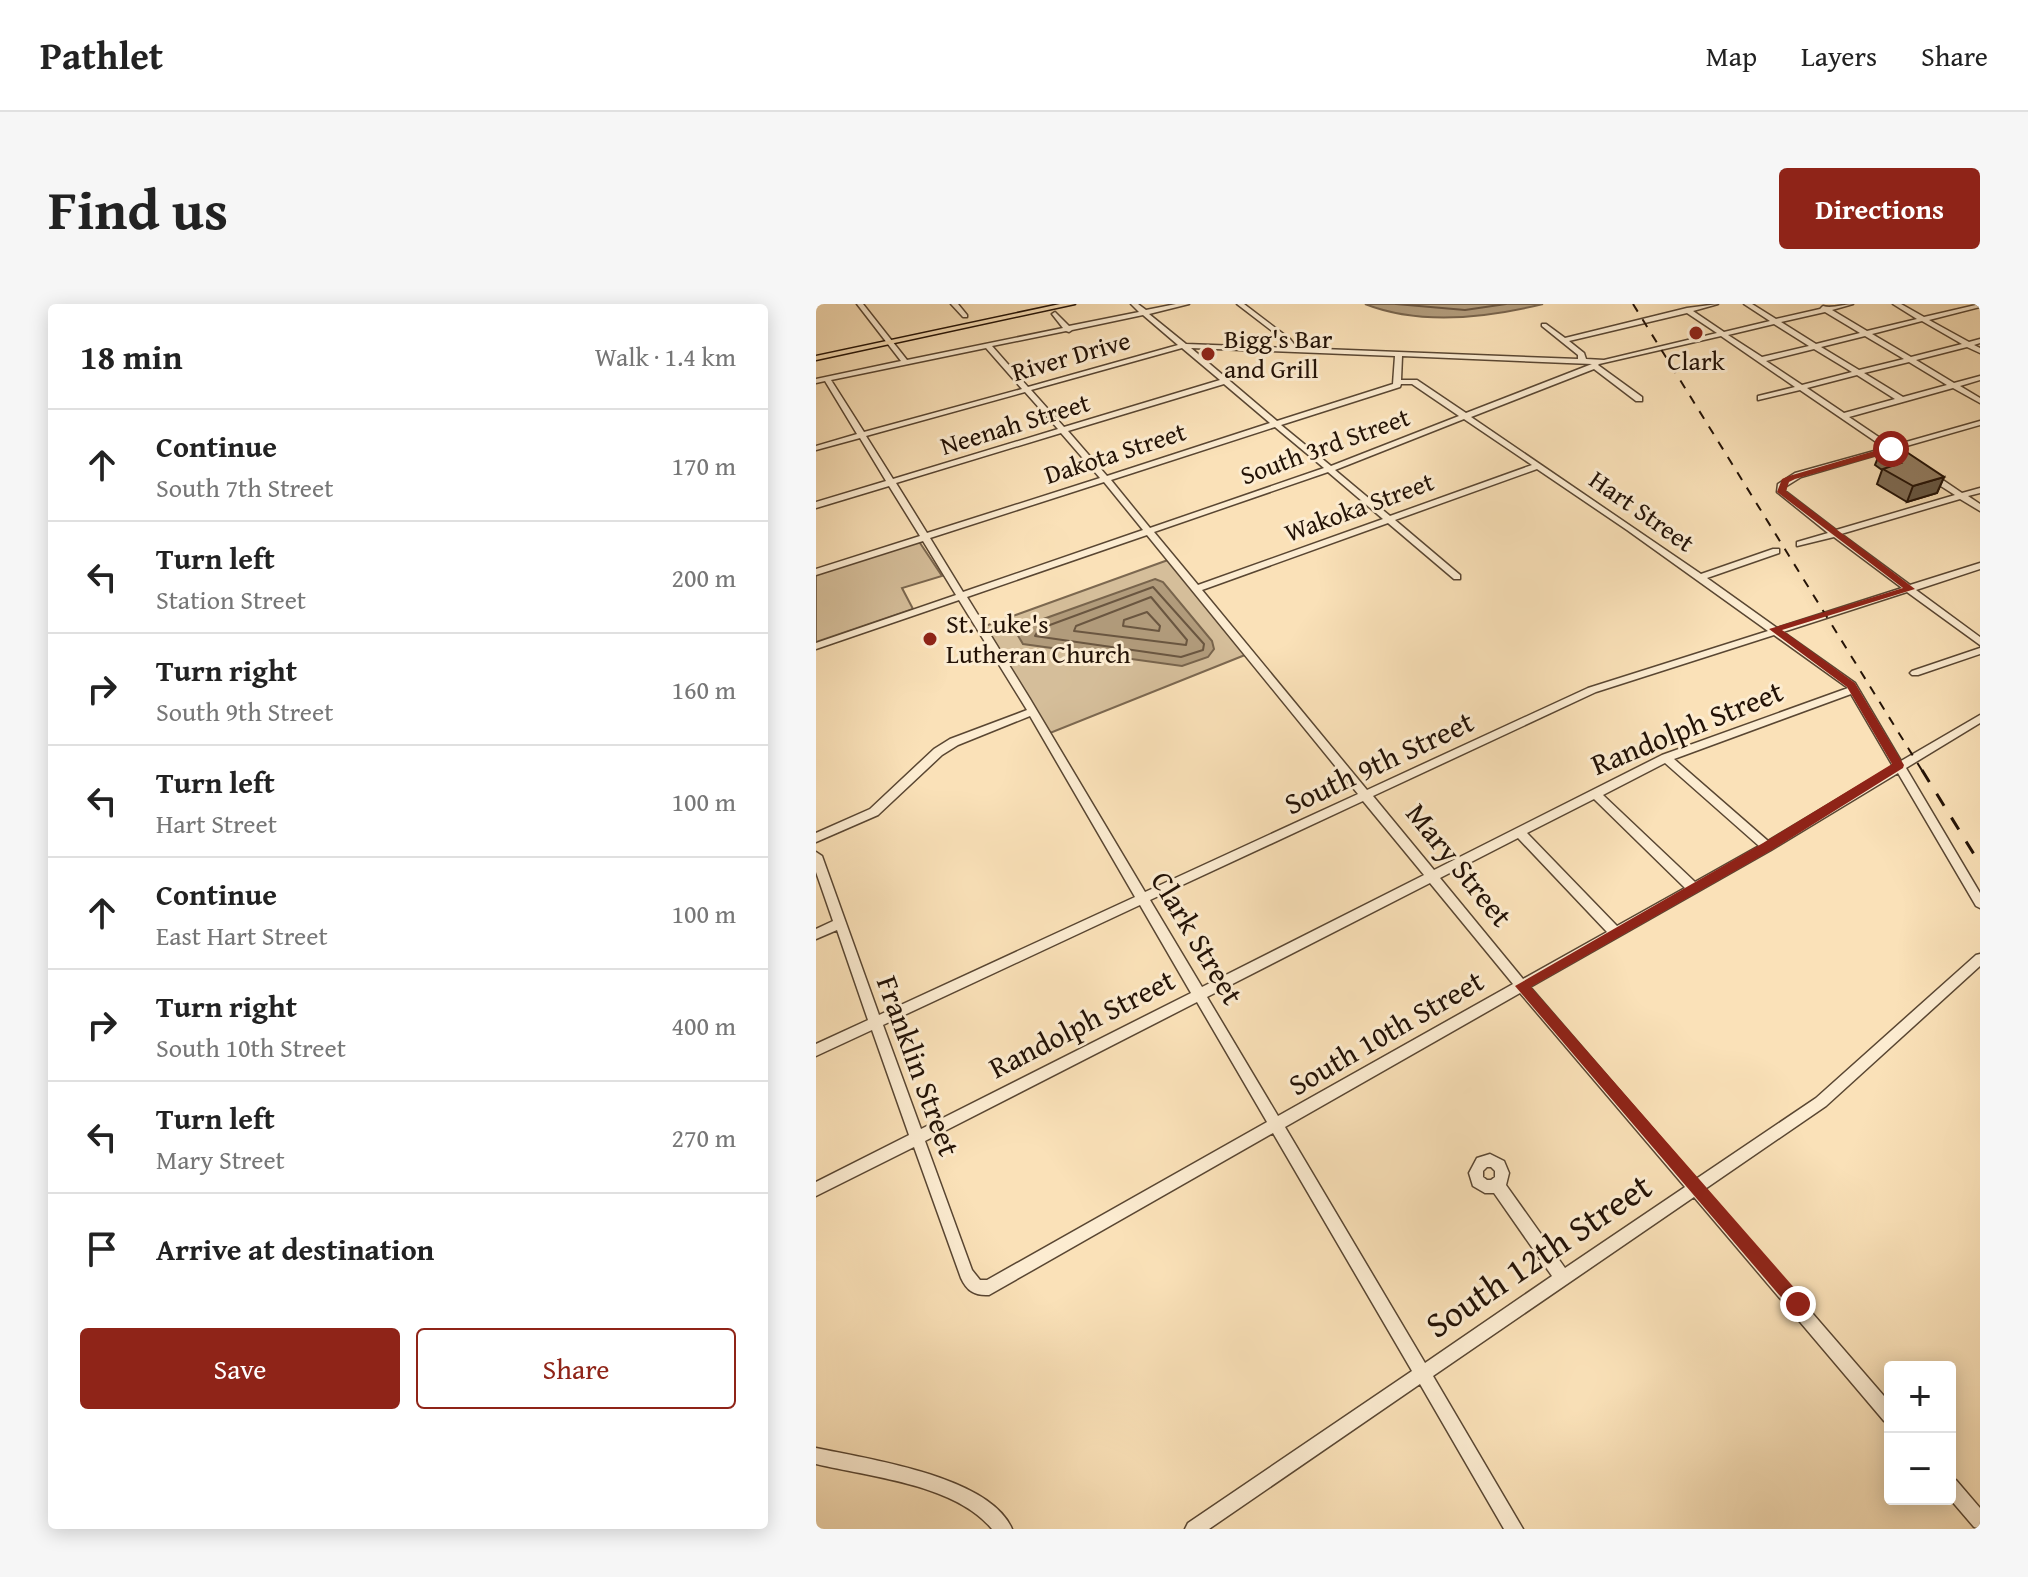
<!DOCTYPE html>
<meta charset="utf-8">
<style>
:root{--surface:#fff;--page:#f6f6f6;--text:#222;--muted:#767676;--line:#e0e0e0;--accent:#8f2418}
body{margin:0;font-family:"Gentium Book Plus",serif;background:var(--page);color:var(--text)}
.controls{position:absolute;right:24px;bottom:24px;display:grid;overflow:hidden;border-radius:8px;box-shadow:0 4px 20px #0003}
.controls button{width:72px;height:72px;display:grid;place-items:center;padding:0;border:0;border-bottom:2px solid var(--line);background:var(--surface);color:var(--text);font:40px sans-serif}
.stop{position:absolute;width:24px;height:24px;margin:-18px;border:6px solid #8f2418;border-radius:50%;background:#fff}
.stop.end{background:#8f2418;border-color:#fff;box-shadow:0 2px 8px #0008}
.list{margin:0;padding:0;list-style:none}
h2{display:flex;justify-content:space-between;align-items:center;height:104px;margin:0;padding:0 32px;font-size:34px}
h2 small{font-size:26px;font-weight:400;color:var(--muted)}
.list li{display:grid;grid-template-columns:52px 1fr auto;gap:24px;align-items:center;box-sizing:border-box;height:112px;padding:0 32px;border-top:2px solid var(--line)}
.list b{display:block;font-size:30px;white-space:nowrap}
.list p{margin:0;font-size:26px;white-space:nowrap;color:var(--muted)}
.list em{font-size:26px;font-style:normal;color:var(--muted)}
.actions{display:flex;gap:16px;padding:24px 32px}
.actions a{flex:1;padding:18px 0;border:2px solid var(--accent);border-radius:8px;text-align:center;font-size:28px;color:var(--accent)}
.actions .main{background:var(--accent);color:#fff}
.icon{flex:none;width:44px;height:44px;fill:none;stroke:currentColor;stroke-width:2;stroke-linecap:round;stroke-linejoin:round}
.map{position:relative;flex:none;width:1164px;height:1225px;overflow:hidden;border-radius:8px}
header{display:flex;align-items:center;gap:48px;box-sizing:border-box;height:112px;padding:0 40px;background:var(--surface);border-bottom:2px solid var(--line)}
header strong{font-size:38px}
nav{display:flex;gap:44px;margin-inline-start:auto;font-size:28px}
.intro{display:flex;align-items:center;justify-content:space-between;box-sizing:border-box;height:192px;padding:0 48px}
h1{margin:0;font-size:56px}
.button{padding:20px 36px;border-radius:8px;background:var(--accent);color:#fff;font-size:28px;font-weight:700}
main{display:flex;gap:48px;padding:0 48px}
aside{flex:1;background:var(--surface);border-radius:8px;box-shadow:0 4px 20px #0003}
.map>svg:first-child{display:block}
.green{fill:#d5be9a;stroke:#7c6850;stroke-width:2}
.water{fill:#b19b7b;stroke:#78644c;stroke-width:2}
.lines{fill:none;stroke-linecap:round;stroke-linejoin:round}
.shore{stroke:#6a5640;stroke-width:2}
.minor-casing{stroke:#594632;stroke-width:3}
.major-casing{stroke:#231206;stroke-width:3}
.minor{fill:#fcecd1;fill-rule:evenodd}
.major{fill:#fae1b8;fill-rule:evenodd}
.rail-far1{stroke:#231206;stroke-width:2;stroke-dasharray:9 9;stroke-linecap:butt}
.rail{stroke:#231206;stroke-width:3;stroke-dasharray:14 14;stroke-linecap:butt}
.wall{fill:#7e6c55;stroke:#231206;stroke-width:2}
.shaded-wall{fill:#675845;stroke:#231206;stroke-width:2}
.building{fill:#937e63;stroke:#231206;stroke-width:2}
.route{fill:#8f2418}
.poi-dot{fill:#8f2418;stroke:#fcecd1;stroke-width:3}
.labels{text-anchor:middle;stroke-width:6;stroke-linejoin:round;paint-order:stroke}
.far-poi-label{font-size:26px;fill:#231206;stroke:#fcecd1;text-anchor:start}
.far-street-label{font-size:26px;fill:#231206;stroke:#fcecd1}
.street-label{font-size:30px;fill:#231206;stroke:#fcecd1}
.near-street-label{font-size:36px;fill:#231206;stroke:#fcecd1}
</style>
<header>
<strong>Pathlet</strong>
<nav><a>Map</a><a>Layers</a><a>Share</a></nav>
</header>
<div class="intro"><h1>Find us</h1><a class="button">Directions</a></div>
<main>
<aside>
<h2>18 min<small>Walk · 1.4 km</small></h2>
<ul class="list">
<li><svg class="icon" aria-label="ahead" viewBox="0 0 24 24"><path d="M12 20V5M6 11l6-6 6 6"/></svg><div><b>Continue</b><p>South 7th Street</p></div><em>170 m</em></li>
<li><svg class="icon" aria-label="left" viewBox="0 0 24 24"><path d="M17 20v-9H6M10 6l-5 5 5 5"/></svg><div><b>Turn left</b><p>Station Street</p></div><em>200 m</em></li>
<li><svg class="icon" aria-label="right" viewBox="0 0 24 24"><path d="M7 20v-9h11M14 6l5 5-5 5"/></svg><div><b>Turn right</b><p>South 9th Street</p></div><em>160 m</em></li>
<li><svg class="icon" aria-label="left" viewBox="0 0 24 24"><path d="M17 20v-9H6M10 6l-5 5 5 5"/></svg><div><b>Turn left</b><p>Hart Street</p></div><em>100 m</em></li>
<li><svg class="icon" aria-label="ahead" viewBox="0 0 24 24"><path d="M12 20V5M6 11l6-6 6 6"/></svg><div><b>Continue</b><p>East Hart Street</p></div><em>100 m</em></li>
<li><svg class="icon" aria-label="right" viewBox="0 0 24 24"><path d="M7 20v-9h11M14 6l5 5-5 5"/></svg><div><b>Turn right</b><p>South 10th Street</p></div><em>400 m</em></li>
<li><svg class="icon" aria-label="left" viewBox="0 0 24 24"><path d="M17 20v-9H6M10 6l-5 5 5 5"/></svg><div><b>Turn left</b><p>Mary Street</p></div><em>270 m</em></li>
<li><svg class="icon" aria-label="arrive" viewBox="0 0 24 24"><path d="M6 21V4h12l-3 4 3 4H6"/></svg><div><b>Arrive at destination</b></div></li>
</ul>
<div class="actions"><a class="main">Save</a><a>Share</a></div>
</aside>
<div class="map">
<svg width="1164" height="1225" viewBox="0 0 1164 1225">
<rect width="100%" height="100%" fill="#fae1b8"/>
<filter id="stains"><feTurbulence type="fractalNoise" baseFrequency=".0025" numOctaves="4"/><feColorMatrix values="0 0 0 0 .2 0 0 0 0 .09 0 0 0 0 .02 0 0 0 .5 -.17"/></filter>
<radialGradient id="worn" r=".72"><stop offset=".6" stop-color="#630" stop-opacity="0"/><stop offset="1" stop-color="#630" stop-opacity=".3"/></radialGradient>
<path class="green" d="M102,236l24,36 -40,12 11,21 -97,33v-69z
M352,256l77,95 -195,78 -65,-107z"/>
<path class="water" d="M549,0h178c-57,14 -122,22 -178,0z
M339,275l8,3 49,59 2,8 -6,8 -26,9 -159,-22 -6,-10 18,-12z"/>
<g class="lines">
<path class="shore" d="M580,0l69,6 41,-6
M337,283l51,57 -1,6 -22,7 -146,-21 4,-7z
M335,293l36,43 -1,5 -112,-14 2,-5z
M331,308l13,14 -1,5 -36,-5 1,-6z"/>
<defs>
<path id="minor" d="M41,0h6l44,56 156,-32 -11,-14 3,-2 14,14 70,-14 -8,-8h7l8,6 30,-6h13l-40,10 37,30 104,4 -5,-7 -48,-37h7l46,35 7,9 281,11v-4l-36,-29v-2h4l19,14 122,-30 31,-4 -25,7 31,21 46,-11 -26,-17h8l24,15 44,-10 3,-3c8,3 21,-2 30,-2l-21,6 35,21 50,-12 -24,-15h8l23,13 56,-13v3l-51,13 40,22 11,-3v4l-6,2 6,3v5l-13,-6 -51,13 38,23 26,-7v4l-20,6 20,12v5l-27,-15 -104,29 43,29 88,-25v4l-84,24v3l-6,-1 -89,26 -16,10v4l51,39 119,-35 -30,-19v-4h6l31,21 18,-5v5l-12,3 12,8v7l-20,-12 -119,35 69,51 70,-22v6l-64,21 64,47v8l-73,-53 -124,40 72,51 46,78 79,-46v8l-74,45 74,125v15l-4,-2 -78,-133 -127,77 -241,137 166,192 120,-81 160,-143 4,-1v12l-154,140 -121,83 185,214v20l-6,-2 -190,-224 -261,179 90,153h-19l-84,-145 -211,145h-24l3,-6 224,-152 -139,-238 -284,162c-14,1 -22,-4 -28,-17l-47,-131 -98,49v-14l93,-47 -37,-105 -56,26v-12l52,-24 -31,-90 -21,9v-10l17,-8 -17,-49v-20l6,4 57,159 256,-118 -105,-181 -72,29 -16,10 -64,60 -62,27v-9l54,-24 64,-60 16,-10 77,-29 -68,-110 -143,49v-6l140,-48 -33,-54 -107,34v-6l104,-33 -31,-50 -73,22v-6l70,-21 -26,-43 -44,12v-4l41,-12 -32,-53 -9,2v-4l85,-18zM1009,8l35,21 -44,11 -35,-22zM871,9l30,20 -113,27 -18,-1 -2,-6 -15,-12zM327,11l35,30 -150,42 -36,-41 74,-15 3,1 3,-2zM1106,17l40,23 -51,13 -39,-23zM958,20l35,22 -47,11 -34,-22zM905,32l74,51 -37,9v4l42,-10 85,58 -90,25 -17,11 -1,8 51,41 -31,9v4l37,-9 68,51 -125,40 -70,-50 72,-25v-4h-6l-72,25 -230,-157 123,-48 42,32h6v-4l-44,-32 1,-1zM1049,32l39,23 -45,11 -38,-23zM170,44l36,41 -158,43 -33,-52zM366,44l38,32 -156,47 -33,-37zM375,44l204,8 -2,28 -116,37zM998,45l38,23 -50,13 -36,-24zM586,52l190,8 -126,49 -49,-33h-16zM1093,58l38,23 -44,12 -39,-24zM1041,71l38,24 -51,14 -37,-25zM408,80l46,39 -163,53 -39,-45zM585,80h11l47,32 -128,50 -50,-41 119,-38zM209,88l33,37 -165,50 -27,-43zM648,115l68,46 -142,51 -55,-46zM459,123l49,41 -174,60 -39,-48zM245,129l39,45 -173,55 -31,-50zM721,165l90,61 141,101 -180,57 -221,102 -165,-200 186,-67 66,56h6v-4l-65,-55zM512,168l55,47 -185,66 -44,-53zM288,178l39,48 -180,62 -33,-54zM331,231l211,259 -213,98 -115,-193 -63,-102zM958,331l74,53 -186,67 -228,115 -61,-74 223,-104zM1035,390l42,72 -125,75 -94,-82zM849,459l94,83 -64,36 -92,-87zM778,495l91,89 -68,38 -90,-93zM547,497l61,74 -222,112 -52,-87zM702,534l89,94 -84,47 -83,-101zM614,579l83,101 -235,132 -71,-119zM324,601l51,88 -270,136 -38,-104zM704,689l165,194 -120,81 -59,-83 3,-12 -5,-12 -14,-7 -13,4 -8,15 4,13 12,7h9l58,83 -127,87 -140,-236zM381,698l70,120 -280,158h-7l-8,-10 -47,-129zM671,863h4l4,4v6l-4,3h-4l-4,-3v-6z
M135,0h7l9,11v2h-4z
M1164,344v6l-62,21h-6l-2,-2 2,-2z
M0,1144c51,11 174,28 196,81h-20c-37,-45 -122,-52 -176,-65z
M1134,1173l6,3 24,28v21l-6,-2 -24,-28z"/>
<path id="major" d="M244,0h15l-259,56v-4z"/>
</defs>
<use href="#minor" class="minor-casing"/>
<use href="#major" class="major-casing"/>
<use href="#minor" class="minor"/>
<use href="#major" class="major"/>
<path class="rail-far1" d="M817,0l290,468"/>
<path class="rail" d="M1106,466l58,94"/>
</g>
<path class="wall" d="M1065,146l63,27 -7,16 -30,9 -30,-18 5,-14 -7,-5z"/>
<path class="shaded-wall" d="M1128,173l-7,16 -30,9 6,-16z"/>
<path class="building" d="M1080,141l48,32 -31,9 -30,-17 18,-6 -20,-13z"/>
<path class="route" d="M1075,142l3,5 -99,28 -6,3 -3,9 129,98 -133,41 73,53 49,82 -1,3 -131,82 -241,137 273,312 2,5 -8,9 -6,-3 -277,-324 248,-143 129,-79 -45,-77 -78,-58 134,-41 -126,-96 5,-13 7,-3z"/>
<g class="poi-dot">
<circle cx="880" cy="29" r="8"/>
<circle cx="392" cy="50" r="8"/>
<circle cx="114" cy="335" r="8"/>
</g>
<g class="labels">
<g class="far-poi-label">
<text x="408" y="44">Bigg's Bar<tspan x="408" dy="30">and Grill</tspan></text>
<text x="880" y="66" text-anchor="middle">Clark</text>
<text x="130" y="329">St. Luke's<tspan x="130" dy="30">Lutheran Church</tspan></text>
</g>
<g class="far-street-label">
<text transform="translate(255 52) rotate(-16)" y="9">River Drive</text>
<text transform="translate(199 120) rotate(-17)" y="9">Neenah Street</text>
<text transform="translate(509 142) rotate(-20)" y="9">South 3rd Street</text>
<text transform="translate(299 149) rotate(-18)" y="9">Dakota Street</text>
<text transform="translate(543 203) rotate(-20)" y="9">Wakoka Street</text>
<text transform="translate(826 207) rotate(35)" y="9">Hart Street</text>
</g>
<g class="street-label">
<text transform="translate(871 424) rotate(-22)" y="10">Randolph Street</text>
<text transform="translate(563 459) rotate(-25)" y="10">South 9th Street</text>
<text transform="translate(643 561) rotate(51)" y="10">Mary Street</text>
<text transform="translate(381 634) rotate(59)" y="10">Clark Street</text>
<text transform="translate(266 720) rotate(-27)" y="10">Randolph Street</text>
<text transform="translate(570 729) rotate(-30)" y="10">South 10th Street</text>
<text transform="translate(102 762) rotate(70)" y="10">Franklin Street</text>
</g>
<g class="near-street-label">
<text transform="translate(722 951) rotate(-34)" y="13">South 12th Street</text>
</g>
</g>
<rect width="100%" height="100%" filter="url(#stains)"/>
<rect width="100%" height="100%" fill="url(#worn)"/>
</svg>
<div class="controls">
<button>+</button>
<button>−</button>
</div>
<div class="stop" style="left:1075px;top:145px"></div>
<div class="stop end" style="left:982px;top:1000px"></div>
</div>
</main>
